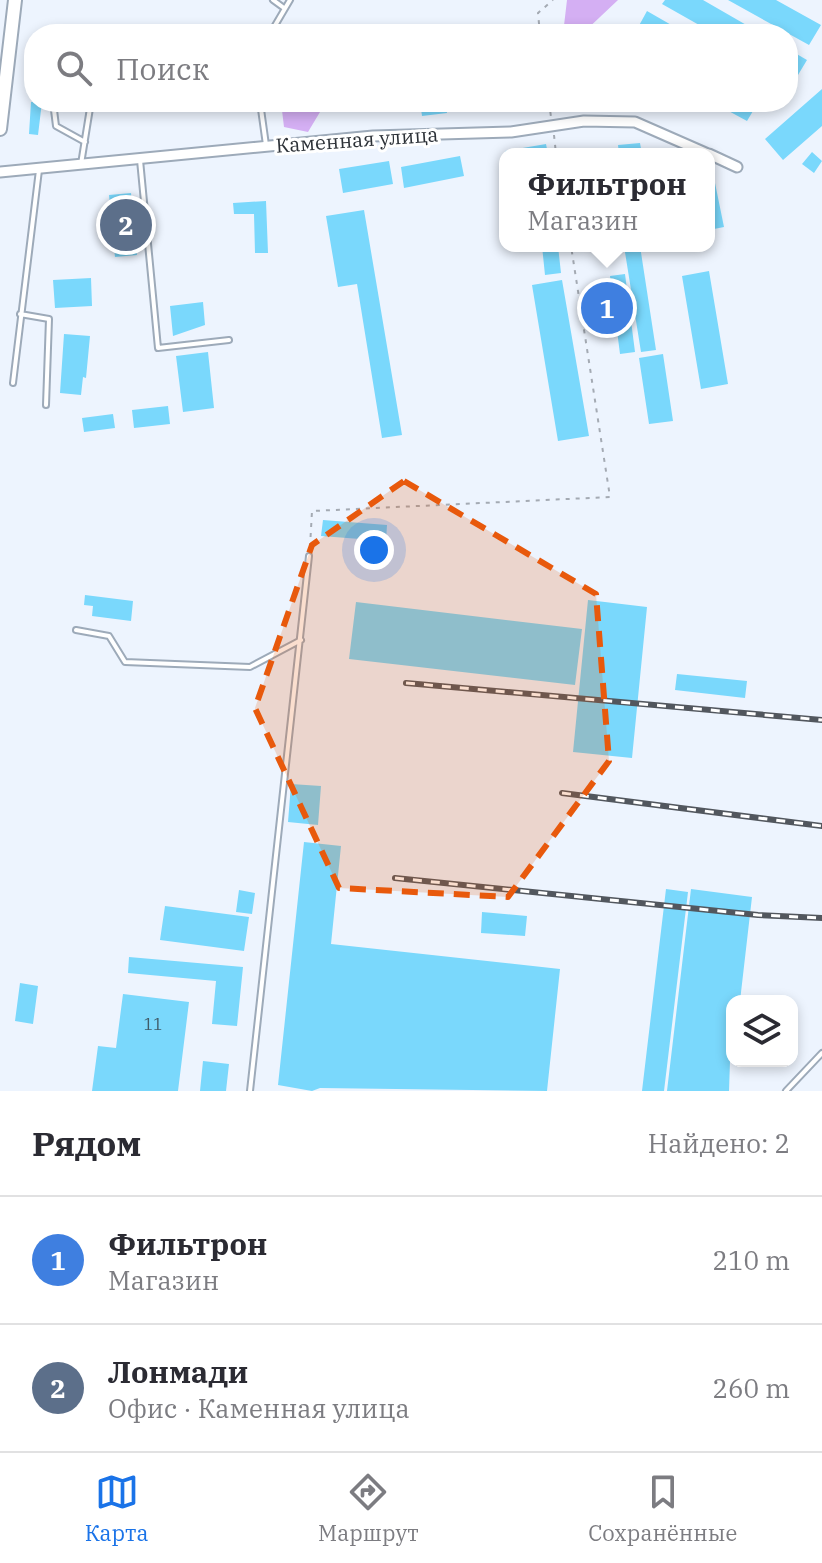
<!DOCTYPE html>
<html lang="ru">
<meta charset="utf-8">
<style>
:root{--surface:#fff;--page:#f2f2f3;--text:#2b2b33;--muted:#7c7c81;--line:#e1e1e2;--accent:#1a73e8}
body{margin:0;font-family:"IBM Plex Serif",serif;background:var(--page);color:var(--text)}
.controls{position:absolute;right:24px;bottom:24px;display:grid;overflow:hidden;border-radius:16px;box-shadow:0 4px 12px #0003}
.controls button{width:72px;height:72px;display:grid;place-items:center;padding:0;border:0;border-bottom:2px solid var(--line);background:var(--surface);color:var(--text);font:40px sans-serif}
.you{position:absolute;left:374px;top:550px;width:28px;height:28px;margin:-20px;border:6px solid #fff;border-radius:50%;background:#1a73e8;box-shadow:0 0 0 12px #1a73e833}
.badge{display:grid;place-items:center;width:52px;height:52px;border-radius:50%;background:var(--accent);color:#fff;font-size:26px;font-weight:700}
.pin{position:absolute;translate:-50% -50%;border:4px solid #fff;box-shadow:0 2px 8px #0006}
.popup{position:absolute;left:499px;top:148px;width:216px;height:104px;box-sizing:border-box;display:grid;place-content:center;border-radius:16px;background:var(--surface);filter:drop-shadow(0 2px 6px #0005);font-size:26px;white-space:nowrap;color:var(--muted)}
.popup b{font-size:30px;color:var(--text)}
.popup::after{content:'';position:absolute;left:50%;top:100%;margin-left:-16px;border:16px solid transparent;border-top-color:var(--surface)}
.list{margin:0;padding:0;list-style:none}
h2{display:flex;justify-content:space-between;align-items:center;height:104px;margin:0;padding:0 32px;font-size:34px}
h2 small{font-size:26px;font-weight:400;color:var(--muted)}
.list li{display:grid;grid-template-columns:52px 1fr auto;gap:24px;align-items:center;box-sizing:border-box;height:128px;padding:0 32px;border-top:2px solid var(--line)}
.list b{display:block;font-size:30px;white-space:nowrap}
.list p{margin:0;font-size:26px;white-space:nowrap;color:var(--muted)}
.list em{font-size:26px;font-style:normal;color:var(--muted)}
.icon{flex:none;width:44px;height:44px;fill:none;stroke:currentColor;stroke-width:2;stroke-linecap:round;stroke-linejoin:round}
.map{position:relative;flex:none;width:822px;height:1091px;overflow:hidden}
.search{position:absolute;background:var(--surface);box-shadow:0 4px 12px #0003;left:24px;right:24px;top:24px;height:88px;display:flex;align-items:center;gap:20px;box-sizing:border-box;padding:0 28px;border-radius:32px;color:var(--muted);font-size:30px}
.sheet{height:360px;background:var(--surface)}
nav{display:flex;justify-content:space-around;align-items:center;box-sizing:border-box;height:112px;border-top:2px solid var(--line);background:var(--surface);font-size:22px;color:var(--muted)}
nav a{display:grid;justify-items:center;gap:4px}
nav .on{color:var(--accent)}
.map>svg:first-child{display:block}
.green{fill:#d4aff3}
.building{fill:#7ad8fc}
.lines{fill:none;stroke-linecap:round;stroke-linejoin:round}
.service-casing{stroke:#9daab9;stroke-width:8}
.minor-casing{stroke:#9daab9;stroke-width:13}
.secondary-casing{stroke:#9daab9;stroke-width:16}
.path{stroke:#a4aab3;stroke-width:2;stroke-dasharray:4 6;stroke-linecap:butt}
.service{stroke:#fff;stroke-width:4}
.minor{stroke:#fff;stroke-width:9}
.secondary{stroke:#fff;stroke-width:12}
.rail-casing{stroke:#52575e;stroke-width:6}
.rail{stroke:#fff;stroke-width:3;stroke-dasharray:9;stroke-linecap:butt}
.marked{fill:#e8590c;fill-opacity:0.2;stroke:#e8590c;stroke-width:6;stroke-dasharray:16 10;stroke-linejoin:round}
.labels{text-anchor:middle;stroke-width:6;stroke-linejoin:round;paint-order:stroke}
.number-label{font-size:16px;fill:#405b68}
.street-label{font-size:20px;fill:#2c3137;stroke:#fff}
</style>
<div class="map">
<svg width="822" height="1091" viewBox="0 0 822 1091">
<rect width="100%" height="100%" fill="#edf4fe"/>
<path class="green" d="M567,0h51l-36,34h-19z
M281,102h45l-18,30 -24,-5z"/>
<path class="building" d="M665,0h38l59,34h-47l-53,-30z
M728,0h48l45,25 -12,20z
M647,11l40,23 -51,-3z
M788,49l19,11 -12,20 -7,-4z
M822,89v37l-39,34 -18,-21z
M31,102h11l-4,33 -9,-1z
M420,102h26l1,11 -25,3z
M712,102h25l16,9 -6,10z
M640,143l2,11h-23l-1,-9z
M546,144l2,10h-42l-1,-3z
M812,152l10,9 -8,12 -12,-9z
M460,156l4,20 -60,12 -3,-21z
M389,161l4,23 -50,9 -4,-24z
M715,183l9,44 -15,3v-46z
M131,193l6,62 -22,2 -6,-62z
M266,201l2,52h-13l-1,-39h-20l-1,-11z
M364,210l38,225 -20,3 -25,-154 -19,3 -12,-71z
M542,246h16l3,27 -16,2z
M624,246h16l16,104 -15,2z
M709,271l19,113 -27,5 -19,-113z
M625,274l10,78 -15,2 -10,-78z
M91,278l1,28 -37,2 -2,-28z
M562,280l27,156 -31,5 -26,-156z
M203,302l2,23 -32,11 -3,-30z
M64,334l26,2 -4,42 -3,-1 -2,18 -21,-2z
M208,352l6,56 -31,4 -7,-56z
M663,354l10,67 -24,3 -10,-66z
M168,406l2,18 -36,4 -2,-18z
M113,414l2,14 -31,4 -2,-14z
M323,520l64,5 -1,16 -65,-5z
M85,595l48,6 -2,20 -39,-5 1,-10 -9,-1z
M588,600l59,7 -15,151 -59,-6z
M356,602l226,27 -7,56 -226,-26z
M677,674l70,7 -2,17 -70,-8z
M291,784l30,2 -3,39 -30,-3z
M304,842l37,4 -10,98 229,25 -13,122 -227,-3 -8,3 -34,-6z
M666,889l22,3 -24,199h-22z
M691,889l61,8 -12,104h-8l-3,90h-62z
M239,890l16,3 -3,21 -16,-2z
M165,906l84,11 -5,34 -84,-11z
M482,912l45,4 -2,20 -44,-3z
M129,957l114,10 -6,59 -25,-2 4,-43 -88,-8z
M20,983l18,3 -5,38 -18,-3z
M123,994l66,8 -11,89h-86l6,-45 18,2z
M203,1061l26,3 -3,27h-26z"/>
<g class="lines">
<defs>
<path id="service" d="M273,0l11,8
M270,34l20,-34
M53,102l3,24 29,16
M260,102l6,43
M140,160l18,188 71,-8
M81,164l10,-62
M20,314l29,5 -3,86
M13,383l26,-213
M76,630l33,6 16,26 125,5 51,-27
M250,1091l59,-535
M786,1091l36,-38"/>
<path id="minor" d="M709,154l28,13
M0,172l373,-36 138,-4 73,-11 51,1 73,32"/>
<path id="secondary" d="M0,129l15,-129"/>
</defs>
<use href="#service" class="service-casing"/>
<use href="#minor" class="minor-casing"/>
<use href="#secondary" class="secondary-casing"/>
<path class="path" d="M540,34l-2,-21 15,-13
M549,102l2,15
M554,135l2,19
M310,547l2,-36 298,-14 -39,-251"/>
<use href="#service" class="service"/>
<use href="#minor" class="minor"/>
<use href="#secondary" class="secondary"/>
<defs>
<path id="rail" d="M406,683l416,37
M562,793l260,33
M395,878l363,37 64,3"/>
</defs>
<use href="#rail" class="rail-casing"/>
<use href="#rail" class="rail"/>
</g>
<path class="marked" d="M404,481l192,113 13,167 -101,136 -169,-9 -84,-180 57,-163z"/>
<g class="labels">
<g class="number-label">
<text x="153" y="1030">11</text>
</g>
<g class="street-label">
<text transform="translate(357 140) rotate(-4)" y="7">Каменная улица</text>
</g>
</g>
</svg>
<div class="controls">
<button><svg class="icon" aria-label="layers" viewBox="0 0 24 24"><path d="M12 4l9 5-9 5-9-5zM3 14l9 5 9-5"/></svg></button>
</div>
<div class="you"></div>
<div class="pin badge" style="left:607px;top:308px;background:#3f7fe0">1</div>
<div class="popup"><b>Фильтрон</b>Магазин</div>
<div class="pin badge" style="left:126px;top:225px;background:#5c6f8a">2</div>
<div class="search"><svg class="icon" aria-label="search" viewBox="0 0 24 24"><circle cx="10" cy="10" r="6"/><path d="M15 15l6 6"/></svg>Поиск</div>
</div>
<section class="sheet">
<h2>Рядом<small>Найдено: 2</small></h2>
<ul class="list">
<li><span class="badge" style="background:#3f7fe0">1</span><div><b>Фильтрон</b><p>Магазин</p></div><em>210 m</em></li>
<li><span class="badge" style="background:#5c6f8a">2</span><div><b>Лонмади</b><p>Офис · Каменная улица</p></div><em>260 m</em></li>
</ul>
</section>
<nav>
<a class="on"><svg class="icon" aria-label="map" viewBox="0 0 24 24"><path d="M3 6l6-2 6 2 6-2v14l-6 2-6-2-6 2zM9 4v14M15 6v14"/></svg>Карта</a>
<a><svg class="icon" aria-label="directions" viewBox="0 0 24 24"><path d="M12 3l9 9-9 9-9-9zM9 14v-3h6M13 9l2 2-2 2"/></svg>Маршрут</a>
<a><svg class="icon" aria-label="saved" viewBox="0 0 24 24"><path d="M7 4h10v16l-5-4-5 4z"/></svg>Сохранённые</a>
</nav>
